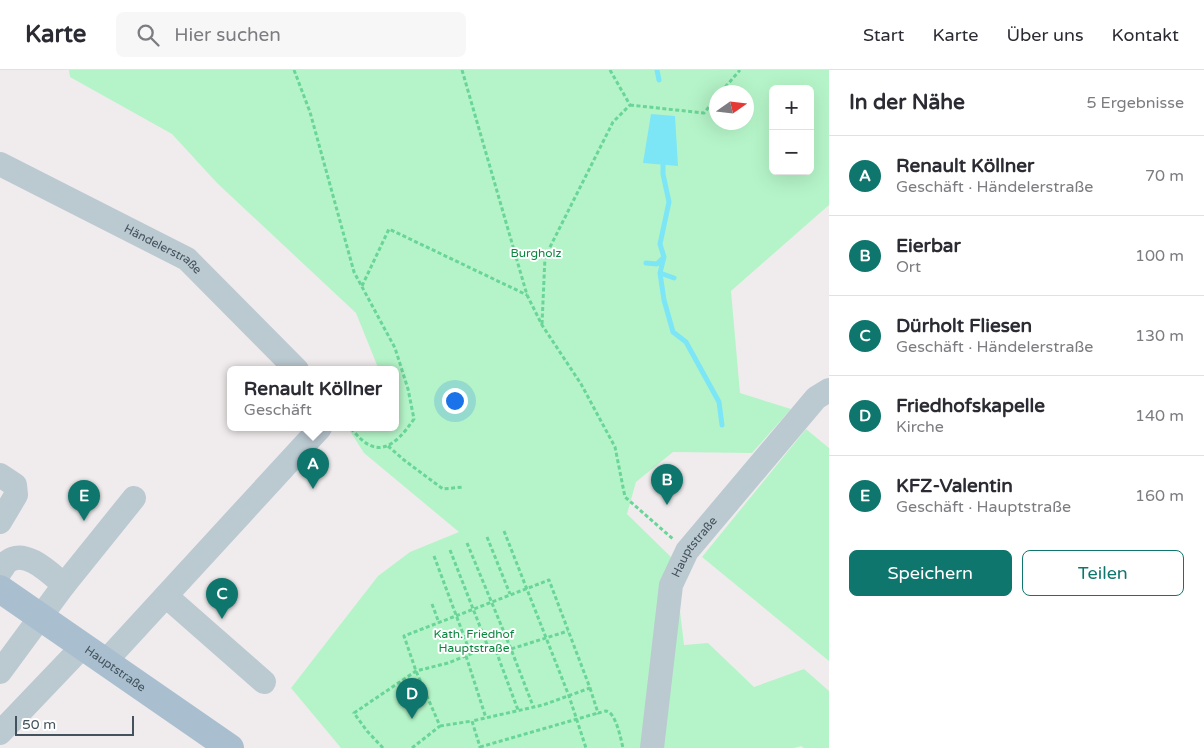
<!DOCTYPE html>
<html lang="de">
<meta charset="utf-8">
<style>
:root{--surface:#fff;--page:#f7f7f7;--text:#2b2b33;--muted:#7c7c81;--line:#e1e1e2;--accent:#0f766e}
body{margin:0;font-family:"Varela Round",sans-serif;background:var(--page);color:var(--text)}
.controls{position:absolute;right:15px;top:15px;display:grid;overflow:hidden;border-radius:8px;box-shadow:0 5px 20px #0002}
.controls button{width:45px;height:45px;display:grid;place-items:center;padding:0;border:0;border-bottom:1px solid var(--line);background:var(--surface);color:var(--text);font:25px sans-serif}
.compass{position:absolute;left:709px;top:15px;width:45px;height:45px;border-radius:50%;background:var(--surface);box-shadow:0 5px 20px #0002;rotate:76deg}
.scale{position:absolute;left:15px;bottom:12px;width:119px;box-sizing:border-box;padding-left:5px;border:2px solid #43525c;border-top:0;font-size:14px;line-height:18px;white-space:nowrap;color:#43525c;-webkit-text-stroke:4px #fff;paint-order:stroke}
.you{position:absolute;left:454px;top:330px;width:18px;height:18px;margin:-12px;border:4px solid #fff;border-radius:50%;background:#1a73e8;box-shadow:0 0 0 8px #1a73e833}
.badge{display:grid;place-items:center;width:32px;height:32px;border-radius:50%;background:var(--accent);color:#fff;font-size:16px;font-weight:700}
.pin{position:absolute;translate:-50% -41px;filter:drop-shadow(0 1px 2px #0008)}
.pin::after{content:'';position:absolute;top:26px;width:18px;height:15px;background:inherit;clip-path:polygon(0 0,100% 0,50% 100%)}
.popup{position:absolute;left:227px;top:296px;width:172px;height:65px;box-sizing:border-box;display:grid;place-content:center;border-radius:8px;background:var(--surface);filter:drop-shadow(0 1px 4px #0005);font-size:16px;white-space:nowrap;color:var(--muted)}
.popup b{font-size:19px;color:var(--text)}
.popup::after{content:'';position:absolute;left:50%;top:100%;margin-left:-10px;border:10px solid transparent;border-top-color:var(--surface)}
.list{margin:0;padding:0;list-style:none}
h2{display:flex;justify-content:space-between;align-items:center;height:65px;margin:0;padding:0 20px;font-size:21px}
h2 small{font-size:16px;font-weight:400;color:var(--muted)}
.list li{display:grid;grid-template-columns:32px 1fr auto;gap:15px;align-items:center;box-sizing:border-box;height:80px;padding:0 20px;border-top:1px solid var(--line)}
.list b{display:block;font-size:19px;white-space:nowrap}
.list p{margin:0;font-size:16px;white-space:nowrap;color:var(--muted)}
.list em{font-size:16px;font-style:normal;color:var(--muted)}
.actions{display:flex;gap:10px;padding:15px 20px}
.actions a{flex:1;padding:11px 0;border:1px solid var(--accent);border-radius:8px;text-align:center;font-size:18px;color:var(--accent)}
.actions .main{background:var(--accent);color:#fff}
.icon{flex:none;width:28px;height:28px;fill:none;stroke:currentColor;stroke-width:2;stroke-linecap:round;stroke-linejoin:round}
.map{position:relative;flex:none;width:829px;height:678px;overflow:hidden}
header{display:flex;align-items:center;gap:30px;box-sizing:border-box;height:70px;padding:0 25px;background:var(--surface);border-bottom:1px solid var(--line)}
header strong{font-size:24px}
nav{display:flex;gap:28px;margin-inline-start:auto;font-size:18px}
.search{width:350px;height:45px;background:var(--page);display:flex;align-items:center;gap:12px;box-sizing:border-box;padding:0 18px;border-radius:8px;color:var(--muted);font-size:19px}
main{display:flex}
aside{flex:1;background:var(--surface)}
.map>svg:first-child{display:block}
.green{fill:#b5f4c8;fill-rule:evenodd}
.water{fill:#7ce6f6}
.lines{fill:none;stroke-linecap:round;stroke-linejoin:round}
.stream{stroke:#7ce6f6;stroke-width:5}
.path{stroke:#69d598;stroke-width:3;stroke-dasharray:4 2.5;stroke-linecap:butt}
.minor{stroke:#bbc9d1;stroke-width:24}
.major{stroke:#a9bfd0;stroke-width:28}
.labels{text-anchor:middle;stroke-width:4;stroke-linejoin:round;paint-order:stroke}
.street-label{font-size:12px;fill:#43525c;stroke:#fff}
.park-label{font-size:12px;fill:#0c863f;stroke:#fff}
</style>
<header>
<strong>Karte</strong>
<div class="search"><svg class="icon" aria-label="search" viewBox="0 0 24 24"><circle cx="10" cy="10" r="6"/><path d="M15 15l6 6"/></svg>Hier suchen</div>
<nav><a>Start</a><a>Karte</a><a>Über uns</a><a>Kontakt</a></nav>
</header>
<main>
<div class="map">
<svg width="829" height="678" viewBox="0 0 829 678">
<rect width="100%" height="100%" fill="#f0eced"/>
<path class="green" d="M69,0h760v135l-98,86 9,102 51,16 -39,44 -79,-1 -37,30 -9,32 47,46 10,85 24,-2 46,44 50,-18 25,22v57h-25l-3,-2 -7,2h-453l-50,-60 87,-112 32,-24 49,-20 -95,-79 -16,-25h48v-58h-17l-23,-57 -139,-130 -45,-49 -102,-57zM773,19h37v82h-37zM716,22h30v30h-30z
M806,359l23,19v213l-127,-104z"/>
<path class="water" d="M651,44l24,2 3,50 -35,-3z"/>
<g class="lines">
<path class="stream" d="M657,0l2,10
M663,90v14l6,28 -9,42 4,13 -4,16 4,27 9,32 13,10 33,60 3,23
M646,193l11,1 6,-6
M660,203l14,5"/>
<path class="path" d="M294,0l16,42 44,160 41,76 13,41 6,30c-20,29 -38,42 -63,9
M462,0l65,225 15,30 39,59 34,63 10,50 48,42
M610,0l20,35
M721,22l19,-22
M630,35l74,8 12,-15
M362,216l27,-57 138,66
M542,254l3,-67 68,-135 17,-17
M388,376l16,14 39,29 21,-2
M504,461l65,165 17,52
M487,467l23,57
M467,473l44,106 22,57
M450,480l38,97
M434,486l37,99
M432,534l7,19
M496,581l22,59
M466,586l20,62
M590,618l8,25c2,0 6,-2 8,-2 10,1 15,29 17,37
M440,656l32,-5
M480,677l118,-34
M383,678l-16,-17 -13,-18 62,-42 32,-8 40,-16 8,4 15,-2 57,-18
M412,678l28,-22 -24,-55 -12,-35 145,-56 41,108 -47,17 -71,16 8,26 -1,1"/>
<g class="minor">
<path id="s1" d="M0,94l187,95 110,111"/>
<path d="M0,405l15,10 1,10 -16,27"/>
<path d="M0,502c2,-3 5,-8 7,-10 18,-15 44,12 57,23l-64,87"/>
<path d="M64,515l70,-87"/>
<path d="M166,526l98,86"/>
<path d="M105,592l215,-234"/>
<path d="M0,663l83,-87"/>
<path id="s2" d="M652,678l19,-163 16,-34 129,-153 13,-8"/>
</g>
<path class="major" id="s3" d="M0,519l230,159"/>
</g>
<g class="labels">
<g class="street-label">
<text dy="4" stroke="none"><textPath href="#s1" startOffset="184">Händelerstraße</textPath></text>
<text dy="4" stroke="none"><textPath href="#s2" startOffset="209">Hauptstraße</textPath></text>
<text dy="4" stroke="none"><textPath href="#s3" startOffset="140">Hauptstraße</textPath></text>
</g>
<g class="park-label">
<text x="536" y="187">Burgholz</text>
<text x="474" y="568">Kath. Friedhof<tspan x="474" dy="14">Hauptstraße</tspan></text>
</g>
</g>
</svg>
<div class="controls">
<button>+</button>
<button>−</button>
</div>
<svg class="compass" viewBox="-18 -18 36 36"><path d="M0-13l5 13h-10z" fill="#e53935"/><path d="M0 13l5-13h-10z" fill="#7c7c81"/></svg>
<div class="scale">50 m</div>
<div class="you"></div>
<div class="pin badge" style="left:313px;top:419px">A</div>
<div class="popup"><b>Renault Köllner</b>Geschäft</div>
<div class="pin badge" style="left:667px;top:435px">B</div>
<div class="pin badge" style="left:222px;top:549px">C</div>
<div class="pin badge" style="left:412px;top:649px">D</div>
<div class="pin badge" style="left:84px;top:451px">E</div>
</div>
<aside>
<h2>In der Nähe<small>5 Ergebnisse</small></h2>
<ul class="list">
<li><span class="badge">A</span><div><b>Renault Köllner</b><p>Geschäft · Händelerstraße</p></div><em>70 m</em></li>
<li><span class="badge">B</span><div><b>Eierbar</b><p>Ort</p></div><em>100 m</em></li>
<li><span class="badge">C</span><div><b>Dürholt Fliesen</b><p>Geschäft · Händelerstraße</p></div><em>130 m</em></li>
<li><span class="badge">D</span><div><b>Friedhofskapelle</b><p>Kirche</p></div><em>140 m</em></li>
<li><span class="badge">E</span><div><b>KFZ-Valentin</b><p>Geschäft · Hauptstraße</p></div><em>160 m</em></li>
</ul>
<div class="actions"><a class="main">Speichern</a><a>Teilen</a></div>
</aside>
</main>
